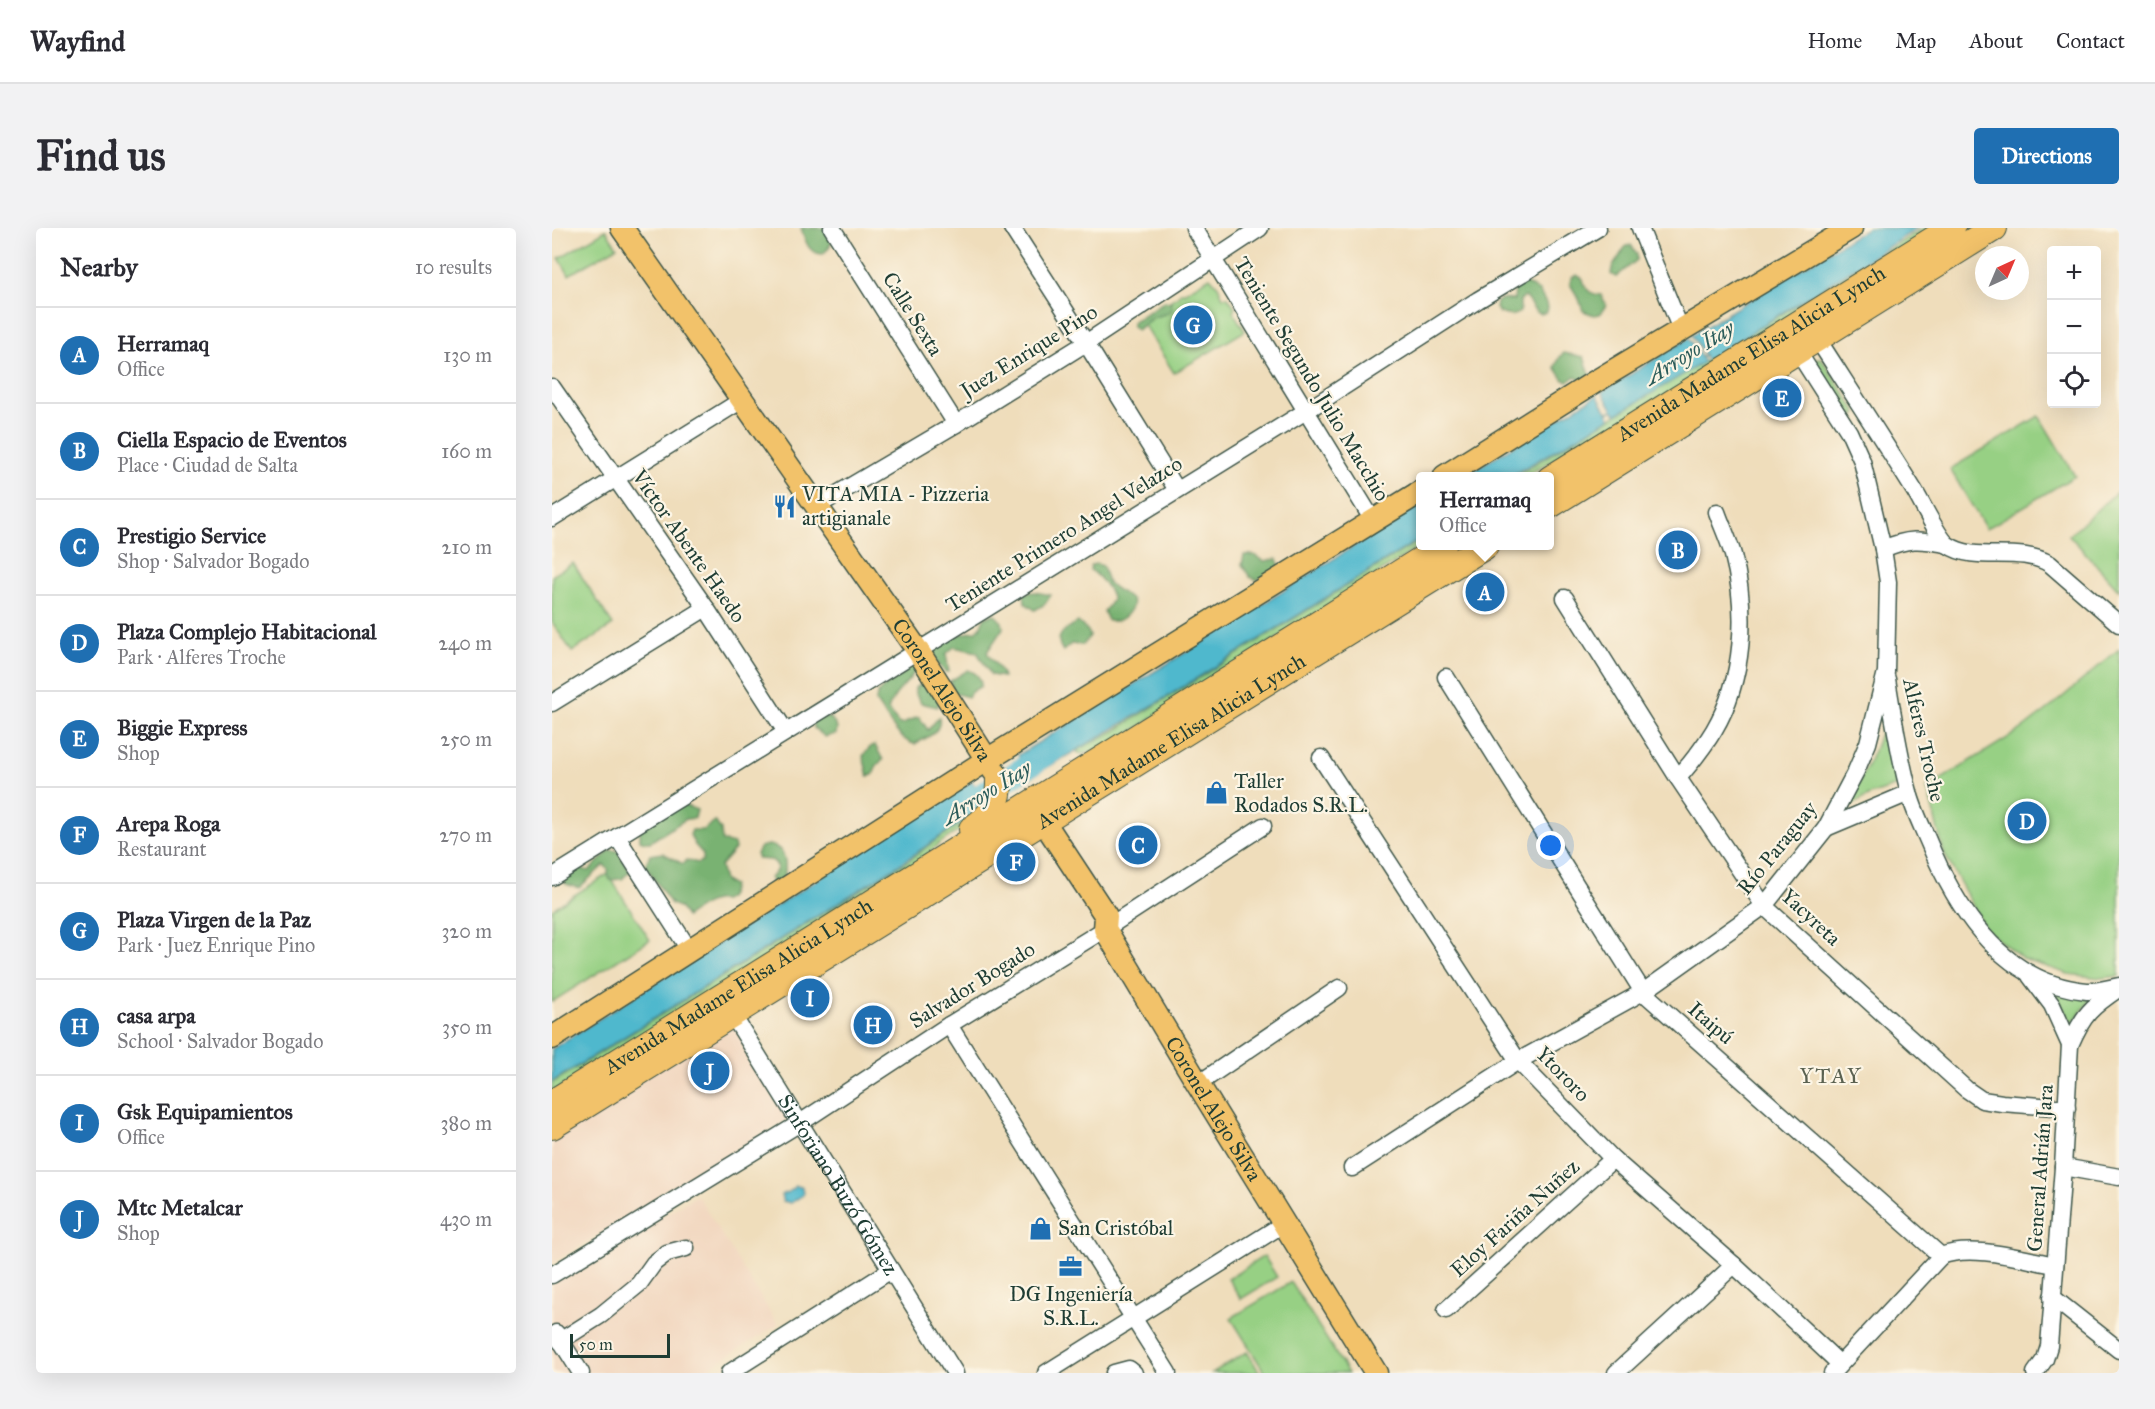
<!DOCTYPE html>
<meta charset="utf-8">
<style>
:root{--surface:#fff;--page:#f2f2f3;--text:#2b2b33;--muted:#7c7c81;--line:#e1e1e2;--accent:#1f6fb2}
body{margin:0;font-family:"IM FELL Great Primer",serif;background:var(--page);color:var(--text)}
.controls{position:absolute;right:18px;top:18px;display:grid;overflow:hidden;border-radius:6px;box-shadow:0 6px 24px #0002}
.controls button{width:54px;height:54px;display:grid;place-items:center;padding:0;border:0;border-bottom:2px solid var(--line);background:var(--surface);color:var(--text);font:30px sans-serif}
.compass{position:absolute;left:1423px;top:18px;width:54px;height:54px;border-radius:50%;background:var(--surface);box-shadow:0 6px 24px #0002;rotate:44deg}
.scale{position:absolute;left:18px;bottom:15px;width:100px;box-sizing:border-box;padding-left:6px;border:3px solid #1f3d34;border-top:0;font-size:16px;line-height:21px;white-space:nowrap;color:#1f3d34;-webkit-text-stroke:4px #fcf5e5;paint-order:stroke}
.you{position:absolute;left:999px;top:618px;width:21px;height:21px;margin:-15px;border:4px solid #fff;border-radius:50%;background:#1a73e8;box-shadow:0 0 0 9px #1a73e833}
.badge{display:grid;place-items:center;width:39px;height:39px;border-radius:50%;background:var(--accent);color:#fff;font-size:20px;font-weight:700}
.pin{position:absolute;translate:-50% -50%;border:3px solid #fff;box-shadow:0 2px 6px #0006}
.popup{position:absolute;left:864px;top:244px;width:138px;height:78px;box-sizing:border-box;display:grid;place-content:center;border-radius:6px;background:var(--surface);filter:drop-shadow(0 2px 4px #0005);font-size:20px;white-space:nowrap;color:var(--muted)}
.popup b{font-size:22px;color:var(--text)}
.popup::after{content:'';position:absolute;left:50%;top:100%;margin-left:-12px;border:12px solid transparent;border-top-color:var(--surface)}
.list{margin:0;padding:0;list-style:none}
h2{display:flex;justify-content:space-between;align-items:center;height:78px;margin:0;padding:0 24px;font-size:26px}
h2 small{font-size:20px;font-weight:400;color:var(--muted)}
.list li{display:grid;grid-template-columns:39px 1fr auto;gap:18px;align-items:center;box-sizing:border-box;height:96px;padding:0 24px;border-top:2px solid var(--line)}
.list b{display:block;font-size:22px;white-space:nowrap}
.list p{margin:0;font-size:20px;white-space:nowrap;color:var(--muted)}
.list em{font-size:20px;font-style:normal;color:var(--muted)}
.icon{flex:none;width:33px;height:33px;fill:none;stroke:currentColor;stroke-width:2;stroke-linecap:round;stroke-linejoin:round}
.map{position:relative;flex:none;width:1567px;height:1145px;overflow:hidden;border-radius:6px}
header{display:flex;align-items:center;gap:36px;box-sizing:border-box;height:84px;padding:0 30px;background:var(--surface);border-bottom:2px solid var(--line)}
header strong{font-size:28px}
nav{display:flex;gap:33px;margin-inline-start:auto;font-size:21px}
.intro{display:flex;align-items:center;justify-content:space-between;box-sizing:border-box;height:144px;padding:0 36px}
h1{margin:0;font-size:42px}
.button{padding:15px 27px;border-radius:6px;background:var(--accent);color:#fff;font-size:21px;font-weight:700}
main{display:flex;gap:36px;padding:0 36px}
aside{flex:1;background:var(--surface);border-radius:6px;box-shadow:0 6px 24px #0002}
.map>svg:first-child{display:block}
.built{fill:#f1d5bd}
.green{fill:#97d084;stroke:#5b865c;stroke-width:1.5}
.forest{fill:#79b272;stroke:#4c7853;stroke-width:1.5}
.water{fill:#4fb8cd;stroke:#377a80;stroke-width:1.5}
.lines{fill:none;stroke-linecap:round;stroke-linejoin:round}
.river{stroke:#4fb8cd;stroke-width:24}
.minor-casing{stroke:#3e5548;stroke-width:19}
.major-casing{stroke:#3e5548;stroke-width:25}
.highway-casing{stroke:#3e5548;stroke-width:28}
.minor{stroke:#fff;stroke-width:16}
.major{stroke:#f2c26a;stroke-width:22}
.highway{stroke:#f2c26a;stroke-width:26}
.labels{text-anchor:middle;stroke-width:4.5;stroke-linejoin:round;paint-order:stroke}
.street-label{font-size:21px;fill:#1f3d34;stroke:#fcf5e5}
.poi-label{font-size:21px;fill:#1f3d34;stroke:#fcf5e5;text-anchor:start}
.water-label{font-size:22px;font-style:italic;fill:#2b5c5a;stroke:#fcf5e5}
.neighbourhood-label{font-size:22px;letter-spacing:1.5px;fill:#5b6251;stroke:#fcf5e5}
</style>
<header>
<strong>Wayfind</strong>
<nav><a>Home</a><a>Map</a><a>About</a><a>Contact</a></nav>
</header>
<div class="intro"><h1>Find us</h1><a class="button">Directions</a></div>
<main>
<aside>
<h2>Nearby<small>10 results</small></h2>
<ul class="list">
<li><span class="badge">A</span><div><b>Herramaq</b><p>Office</p></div><em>130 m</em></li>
<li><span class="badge">B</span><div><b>Ciella Espacio de Eventos</b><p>Place · Ciudad de Salta</p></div><em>160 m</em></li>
<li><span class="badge">C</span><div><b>Prestigio Service</b><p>Shop · Salvador Bogado</p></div><em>210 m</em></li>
<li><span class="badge">D</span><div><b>Plaza Complejo Habitacional</b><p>Park · Alferes Troche</p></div><em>240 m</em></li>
<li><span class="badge">E</span><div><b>Biggie Express</b><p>Shop</p></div><em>250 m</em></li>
<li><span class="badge">F</span><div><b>Arepa Roga</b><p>Restaurant</p></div><em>270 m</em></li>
<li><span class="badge">G</span><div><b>Plaza Virgen de la Paz</b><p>Park · Juez Enrique Pino</p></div><em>320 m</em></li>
<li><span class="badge">H</span><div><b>casa arpa</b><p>School · Salvador Bogado</p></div><em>350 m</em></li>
<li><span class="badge">I</span><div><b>Gsk Equipamientos</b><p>Office</p></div><em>380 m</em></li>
<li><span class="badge">J</span><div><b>Mtc Metalcar</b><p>Shop</p></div><em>430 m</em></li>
</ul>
</aside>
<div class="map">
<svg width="1567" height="1145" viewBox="0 0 1567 1145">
<rect width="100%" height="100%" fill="#fcf5e5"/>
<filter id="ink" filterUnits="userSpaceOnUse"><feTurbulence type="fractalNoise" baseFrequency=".0167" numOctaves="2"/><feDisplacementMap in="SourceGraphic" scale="12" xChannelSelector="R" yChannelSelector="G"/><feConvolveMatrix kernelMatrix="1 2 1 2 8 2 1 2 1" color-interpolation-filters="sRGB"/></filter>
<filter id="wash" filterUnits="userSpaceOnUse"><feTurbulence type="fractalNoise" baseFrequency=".008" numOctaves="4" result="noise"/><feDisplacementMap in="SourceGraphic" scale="24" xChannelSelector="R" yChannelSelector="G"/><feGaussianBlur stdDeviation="1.35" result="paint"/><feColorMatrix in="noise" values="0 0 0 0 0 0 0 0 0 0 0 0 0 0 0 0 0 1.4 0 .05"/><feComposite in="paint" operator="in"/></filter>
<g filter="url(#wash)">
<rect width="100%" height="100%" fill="#efddbb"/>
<path class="built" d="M180,795l60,94 -240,146v-127z
M145,967l81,130 -78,48h-148v-88z"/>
<path class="green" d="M1372,0h15l-345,215 -30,10 -38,23h-11z
M54,2l11,17 -48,28 -10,-17z
M658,49l8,9 5,11h5l7,10 -2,5 12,19 -71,42 -34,-54 38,-23 3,-4h4z
M1266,130h3l36,54 -1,3 -4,1 -36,-54z
M1487,188l36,60 -89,53 -36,-60z
M1567,262v100l-50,-55z
M868,312v6l-312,201 -27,7 -4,-2 2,-3 37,-19z
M21,335l40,62 -41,27 -20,-30v-46z
M1567,421v327l-18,2 -33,-4 -45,-15 -37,-29 -42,-77 -17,-65 95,-59 30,-23z
M1335,485l13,72 -30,10 -22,12 26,-56z
M424,586l3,3 -39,26 -28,24 -360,226v-10l356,-222 31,-23z
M56,646l42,66 -98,62v-93z
M1503,764l36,7 -18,23 -3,-1z
M712,1028l13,21 -36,22 -13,-20z
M739,1054l57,91h-83l-34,-55z
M695,1124l13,21h-48z"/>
<path class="forest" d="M249,0h30c3,10 0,19 -8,26 -16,-1 -17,-13 -22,-26z
M1079,17l6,9v6l-21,17 -5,-3 1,-6 14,-22z
M1025,47l6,4c2,11 7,15 18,16l5,10 -6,9 -6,1 -11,-4 -4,-12 -9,-15 1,-6z
M971,54l16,9 9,16 -1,5 -6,2 -5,-2 -11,-15 -5,3v12c-9,6 -12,3 -21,1l-3,-5 1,-6 5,-3 12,1 1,-11z
M613,73l6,2 1,6 -4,4 -16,5 -15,12 -5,-3v-5z
M1012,125l20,4 6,18 -8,6 -7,-5 -6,5 -5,-1 -9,-13 5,-10z
M692,327h10l10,6 13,-2 4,10 -24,11 -7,-3 -8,-12z
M545,336l6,2 5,17 24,17 1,5c-5,11 -12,18 -25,16l-4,-10c3,-4 8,-8 8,-13 0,-7 -16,-26 -22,-28l1,-5z
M483,364l16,3 -6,9 -10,6 -10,-7 -1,-10z
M442,386l8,8 1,6 -16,24c4,10 14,14 16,25l-12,-2 -14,-23 -23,-5 -8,7 3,18h-4l-15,-18 13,-16 33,-7 4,-3 4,-10z
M526,394l10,9 2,5 -7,9 -12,-1 -8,7c-11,-16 3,-21 15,-29z
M357,437h5l2,5c-9,15 -24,24 -28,40l11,14h5l4,-3 11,-4 9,13 11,-13c3,16 -12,20 -24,27 -17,-3 -29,-29 -39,-42 0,-14 13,-18 23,-25 4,-3 7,-7 10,-12z
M416,442c8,3 13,7 13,16l-10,6 -3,5 -15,-4 -3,-12z
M373,454l16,17 -4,8 -16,-4 -6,-10v-5z
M262,488l17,2 6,10 -1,6 -11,3 -11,-9 -2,-5z
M323,517l8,15 -6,5 -4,10 -5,1 -5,-20 7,-9z
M132,577l13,5 -2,8 -9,1 -36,23h-5l-5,-2v-11l35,-22z
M163,593l6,9 1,11 12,3 1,5 -15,17 4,15 9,5c-2,7 -3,11 -9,15 -12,-3 -28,8 -38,16l-7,-10 -8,-3 -26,-39 5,-10 13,-2 20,11 4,-4 11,3 5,-3v-6l-8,-9 -5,-10 2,-5h11z
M216,617c21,2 18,23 16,39l-10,1 -4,-7c5,-4 11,-12 3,-17 -2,-2 -11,-1 -15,-2l-2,-5 4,-7z
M58,622l8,1 12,20 -8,8 -12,1 -2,-5v-6l-4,-4 -25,23 -13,-4 -3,-5 16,-11 10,3z"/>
<path class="water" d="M1315,0h51l-211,132 -3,-4 -3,2 3,4 -87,52 -4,-4 -5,3 2,5 -99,58h-47l133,-81 10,17 6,-2 -11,-18 87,-54 12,19 3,-2 -12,-20z
M868,276v35l-263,164 -126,74 -13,-22 201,-123z
M420,553l14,24 -89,61 -345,216v-33z
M243,958l7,1 1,8 -12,8 -8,-2 -2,-6 8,-3z"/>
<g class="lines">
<path class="river" d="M401,585l100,-63"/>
</g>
</g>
<g filter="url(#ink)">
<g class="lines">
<defs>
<g id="minor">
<path d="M280,0l124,196"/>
<path d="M460,0l74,115 91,147"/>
<path d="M642,0l180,294"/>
<path d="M1088,0l41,102"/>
<path d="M1261,104c34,53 68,105 101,158 7,11 25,49 34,55 28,19 70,0 102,19l69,60"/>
<path d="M0,159l154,221 80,124"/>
<path d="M265,278l139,-82 130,-81 174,-115"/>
<path d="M0,290l190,-118"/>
<path d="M1331,321c25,-11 37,-10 63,-5"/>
<path d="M1013,370l113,180 86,128 202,183 16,11 20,3 65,5"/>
<path d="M894,449l197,315 298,264c31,-12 81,3 114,9"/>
<path d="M1335,451c6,37 12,76 22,113 4,17 13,34 20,51 29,70 76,141 158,148 10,1 22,-3 32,-5"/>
<path d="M0,475l154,-95"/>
<path d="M769,530l197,303 95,98 121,106 106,99"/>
<path d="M1126,550c13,-15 26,-31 36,-48 30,-51 34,-118 19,-175 -4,-14 -11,-29 -16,-43"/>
<path d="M1274,600l83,-35"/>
<path d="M65,609l73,114"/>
<path d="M0,649l754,-466 172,-111 120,-72"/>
<path d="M1478,748l22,29 18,40 -7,122 -14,179 -4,13 -10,14"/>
<path id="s1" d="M180,786l223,359"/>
<path d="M397,797l219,348"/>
<path d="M1518,817c13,-30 21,-38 48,-56"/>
<path d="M646,856l141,-96"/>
<path d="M1511,939l56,10"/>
<path d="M800,940l166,-107 125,-69 121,-86 62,-78 30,-57 12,-28 18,-71 2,-90 -5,-33 -21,-88 -13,-29 -51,-80 -7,-7"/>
<path d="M0,1047l248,-152 149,-98 156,-96 158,-103"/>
<path d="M1500,1069l67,53"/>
<path d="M894,1082l167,-151"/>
<path d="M4,1105l25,40"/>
<path d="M8,1113l41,-26 38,-31 15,-21 13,-10 19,-5"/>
<path d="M177,1145l162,-103"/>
<path d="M494,1145l239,-150"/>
<path d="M562,1145l15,-4 5,4"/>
<path d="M1064,1145l118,-108"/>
<path d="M1280,1145l109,-117"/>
</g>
<g id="major">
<path id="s2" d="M70,0l296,423 76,120"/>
<path d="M893,248l148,-93 258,-155"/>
<path id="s3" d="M488,595l8,5 58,88 -1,13 93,155 178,289"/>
<path d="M0,810l435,-278 433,-268"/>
</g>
<g id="highway">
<path id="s4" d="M998,251l402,-251"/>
<path d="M998,277l444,-277"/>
<path d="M420,601c19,-13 28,-25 27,-50"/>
<path id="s5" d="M0,875l891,-557"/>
<path id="s6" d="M0,898l933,-580"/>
</g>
</defs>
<use href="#minor" class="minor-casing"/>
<use href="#major" class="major-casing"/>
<use href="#highway" class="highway-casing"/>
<use href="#minor" class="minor"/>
<use href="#major" class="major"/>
<use href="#highway" class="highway"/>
</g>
</g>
<defs>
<symbol id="restaurant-bare" viewBox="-9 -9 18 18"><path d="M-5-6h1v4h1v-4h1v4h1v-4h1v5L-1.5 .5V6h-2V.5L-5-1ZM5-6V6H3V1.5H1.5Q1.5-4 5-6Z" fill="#1f6fb2" stroke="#fcf5e5" stroke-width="2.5" paint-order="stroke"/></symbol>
<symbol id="shop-bare" viewBox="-9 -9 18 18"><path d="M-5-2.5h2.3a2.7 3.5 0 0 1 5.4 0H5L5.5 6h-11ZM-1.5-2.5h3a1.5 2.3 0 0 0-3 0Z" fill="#1f6fb2" stroke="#fcf5e5" stroke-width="2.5" paint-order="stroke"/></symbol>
<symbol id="office-bare" viewBox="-9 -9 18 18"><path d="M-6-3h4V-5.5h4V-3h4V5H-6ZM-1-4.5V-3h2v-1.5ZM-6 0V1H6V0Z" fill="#1f6fb2" stroke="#fcf5e5" stroke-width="2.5" paint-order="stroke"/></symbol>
</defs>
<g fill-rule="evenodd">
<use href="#restaurant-bare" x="216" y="262" width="33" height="33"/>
<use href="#shop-bare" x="648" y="548" width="33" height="33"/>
<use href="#shop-bare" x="472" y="984" width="33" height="33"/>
<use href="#office-bare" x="502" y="1022" width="33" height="33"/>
</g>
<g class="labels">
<g class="street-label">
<text transform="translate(361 86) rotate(58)" y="7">Calle Sexta</text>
<text transform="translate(477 123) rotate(-32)" y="7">Juez Enrique Pino</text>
<text dy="7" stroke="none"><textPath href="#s4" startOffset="237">Avenida Madame Elisa Alicia Lynch</textPath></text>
<text transform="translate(760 151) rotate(59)" y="7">Teniente Segundo Julio Macchio</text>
<text transform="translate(512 306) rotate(-32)" y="7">Teniente Primero Angel Velazco</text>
<text transform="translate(137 318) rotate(55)" y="7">Víctor Abente Haedo</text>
<text dy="7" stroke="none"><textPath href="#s2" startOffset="562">Coronel Alejo Silva</textPath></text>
<text transform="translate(1372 512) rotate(77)" y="7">Alferes Troche</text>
<text dy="7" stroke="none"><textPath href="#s6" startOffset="729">Avenida Madame Elisa Alicia Lynch</textPath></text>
<text transform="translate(1225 620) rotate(-51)" y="7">Río Paraguay</text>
<text transform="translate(1259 689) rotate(43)" y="7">Yacyreta</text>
<text transform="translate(420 757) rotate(-32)" y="7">Salvador Bogado</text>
<text dy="7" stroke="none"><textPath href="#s5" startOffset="220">Avenida Madame Elisa Alicia Lynch</textPath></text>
<text transform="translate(1159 795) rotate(41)" y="7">Itaipú</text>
<text transform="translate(1011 846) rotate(46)" y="7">Ytororo</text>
<text dy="7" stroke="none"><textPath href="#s3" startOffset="338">Coronel Alejo Silva</textPath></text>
<text transform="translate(1488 940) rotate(-86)" y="7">General Adrián Jara</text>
<text dy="7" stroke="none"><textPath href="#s1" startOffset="201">Sinforiano Buzó Gómez</textPath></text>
<text transform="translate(963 990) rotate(-42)" y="7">Eloy Fariña Nuñez</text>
</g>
<g class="poi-label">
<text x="250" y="273">VITA MIA - Pizzeria<tspan x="250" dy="24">artigianale</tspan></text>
<text x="682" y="560">Taller<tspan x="682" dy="24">Rodados S.R.L.</tspan></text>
<text x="506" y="1007">San Cristóbal</text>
<text x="519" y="1073" text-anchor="middle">DG Ingeniería<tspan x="519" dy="24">S.R.L.</tspan></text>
</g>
<g class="water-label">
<text transform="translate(1137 124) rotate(-32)" y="8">Arroyo Itay</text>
<text transform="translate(434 564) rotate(-32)" y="8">Arroyo Itay</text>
</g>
<g class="neighbourhood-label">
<text x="1279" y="855">YTAY</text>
</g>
</g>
</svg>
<div class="controls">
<button>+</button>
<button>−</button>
<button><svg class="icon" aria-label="locate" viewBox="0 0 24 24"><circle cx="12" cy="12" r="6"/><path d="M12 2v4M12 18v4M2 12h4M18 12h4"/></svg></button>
</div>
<svg class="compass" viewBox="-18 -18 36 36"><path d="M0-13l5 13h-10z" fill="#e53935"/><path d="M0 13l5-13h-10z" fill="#7c7c81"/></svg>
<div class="scale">50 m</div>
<div class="you"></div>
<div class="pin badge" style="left:933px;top:364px">A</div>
<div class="popup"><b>Herramaq</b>Office</div>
<div class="pin badge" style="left:1126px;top:322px">B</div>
<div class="pin badge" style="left:586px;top:617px">C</div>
<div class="pin badge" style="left:1475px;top:593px">D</div>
<div class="pin badge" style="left:1230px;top:170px">E</div>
<div class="pin badge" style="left:464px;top:634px">F</div>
<div class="pin badge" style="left:641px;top:97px">G</div>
<div class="pin badge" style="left:321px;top:797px">H</div>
<div class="pin badge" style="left:258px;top:770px">I</div>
<div class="pin badge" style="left:158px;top:843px">J</div>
</div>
</main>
